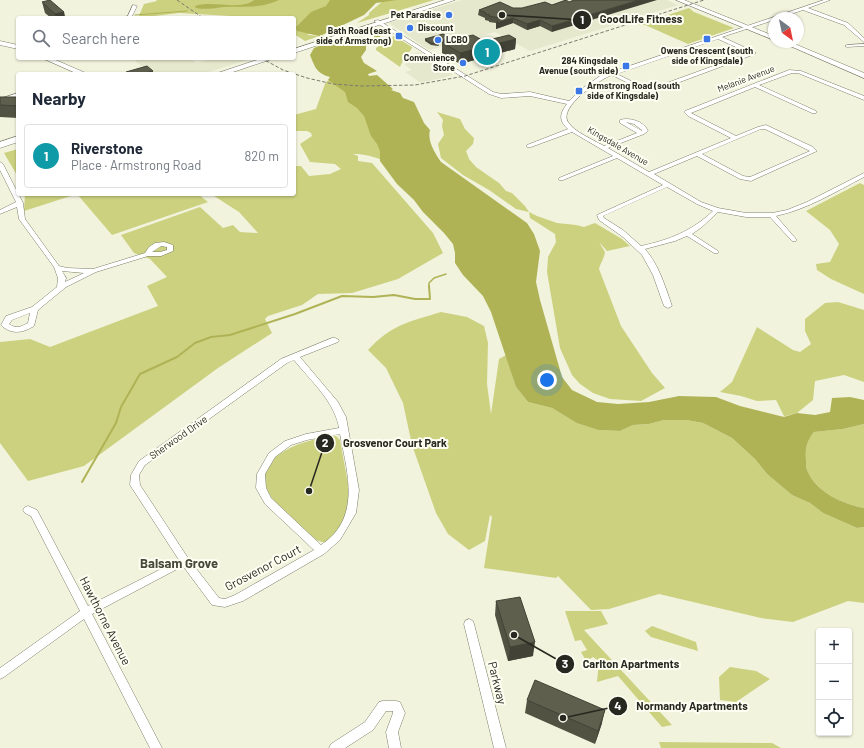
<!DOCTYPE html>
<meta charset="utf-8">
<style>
:root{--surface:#fff;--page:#f6f6f7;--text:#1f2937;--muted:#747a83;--line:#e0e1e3;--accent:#db2777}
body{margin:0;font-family:Barlow,sans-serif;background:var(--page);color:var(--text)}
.controls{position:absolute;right:12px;bottom:12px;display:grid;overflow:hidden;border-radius:4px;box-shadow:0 1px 3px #0004}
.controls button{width:36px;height:36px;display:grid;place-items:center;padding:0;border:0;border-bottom:1px solid var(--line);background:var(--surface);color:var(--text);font:20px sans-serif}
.compass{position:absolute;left:768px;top:12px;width:36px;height:36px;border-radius:50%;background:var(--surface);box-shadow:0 1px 3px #0004;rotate:147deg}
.you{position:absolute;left:547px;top:380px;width:14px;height:14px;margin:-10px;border:3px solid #fff;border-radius:50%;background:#1a73e8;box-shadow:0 0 0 6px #1a73e833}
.badge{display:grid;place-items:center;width:26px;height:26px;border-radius:50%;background:var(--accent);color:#fff;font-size:13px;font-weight:700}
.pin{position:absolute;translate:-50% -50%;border:2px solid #fff;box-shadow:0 1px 4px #0006}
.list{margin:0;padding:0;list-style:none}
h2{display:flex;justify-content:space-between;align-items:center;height:52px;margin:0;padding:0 16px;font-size:17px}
h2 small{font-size:13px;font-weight:400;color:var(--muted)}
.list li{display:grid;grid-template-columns:26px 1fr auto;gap:12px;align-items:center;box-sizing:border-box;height:64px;margin:0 8px 8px;padding:0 8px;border:1px solid var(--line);border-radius:4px}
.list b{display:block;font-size:15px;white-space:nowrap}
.list p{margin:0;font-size:13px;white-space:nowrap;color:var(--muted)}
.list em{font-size:13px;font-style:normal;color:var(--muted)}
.icon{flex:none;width:22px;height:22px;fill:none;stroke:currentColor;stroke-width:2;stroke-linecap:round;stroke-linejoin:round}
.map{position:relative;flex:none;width:864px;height:748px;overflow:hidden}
.search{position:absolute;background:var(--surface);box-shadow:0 1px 3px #0004;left:16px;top:16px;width:280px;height:44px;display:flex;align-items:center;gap:10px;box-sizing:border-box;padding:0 14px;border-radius:4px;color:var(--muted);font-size:15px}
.panel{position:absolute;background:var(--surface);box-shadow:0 1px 3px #0004;left:16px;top:72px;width:280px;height:124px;border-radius:4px}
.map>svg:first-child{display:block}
.built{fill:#e5e8cc}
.green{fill:#ccd17f}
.water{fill:#afb356}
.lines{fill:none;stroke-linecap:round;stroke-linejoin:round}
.stream-far2{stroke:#afb356;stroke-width:1}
.stream-far1{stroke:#afb356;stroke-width:1.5}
.stream{stroke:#afb356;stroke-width:2}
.street-casing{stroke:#7d7e6b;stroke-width:1}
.secondary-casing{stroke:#7d7e6b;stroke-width:1}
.primary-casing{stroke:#7d7e6b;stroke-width:1}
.street{fill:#fff;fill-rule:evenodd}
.secondary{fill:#fff;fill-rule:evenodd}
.primary{fill:#fff;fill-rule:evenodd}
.rail{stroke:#7a7b6d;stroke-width:1;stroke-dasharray:3.5 2;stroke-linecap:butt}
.wall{fill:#515242}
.shaded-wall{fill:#424236}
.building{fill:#5e5f4d;stroke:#424236}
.poi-dot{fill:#3b77e6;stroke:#fefff2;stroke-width:1.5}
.labels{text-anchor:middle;stroke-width:4;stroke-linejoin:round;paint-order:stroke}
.far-poi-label{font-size:9px;font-weight:bold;fill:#272820;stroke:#fefff2;text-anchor:end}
.far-street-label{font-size:9px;fill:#272820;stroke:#fefff2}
.street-label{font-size:10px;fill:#272820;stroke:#fefff2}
.near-street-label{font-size:12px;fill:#272820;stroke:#fefff2}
.near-neighbourhood-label{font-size:13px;font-weight:bold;fill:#474837;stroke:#fefff2}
.leader{fill:none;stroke:#272820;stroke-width:1.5}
.callout-dot{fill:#272820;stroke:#fefff2;stroke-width:1.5}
.mark-label{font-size:12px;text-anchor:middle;font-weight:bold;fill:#fff}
.callout-label{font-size:11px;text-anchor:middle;font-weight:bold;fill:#272820;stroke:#fefff2;stroke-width:4;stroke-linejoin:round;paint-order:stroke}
</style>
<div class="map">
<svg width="864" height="748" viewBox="0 0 864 748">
<rect width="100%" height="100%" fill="#f1f3dd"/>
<path class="built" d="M462,0h205l11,5 -148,46 -35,-19 -66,18 -40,-27z
M420,52l33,23 -32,8 -16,-11 7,-2 -7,-5 7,-11z
M132,58h57l8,5 15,-5h35l1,2 -47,14h-50z"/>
<path class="green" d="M156,0h176l-24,35 11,1 -14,5 -11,-7v-16h-53l-10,-2 -52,-3 -41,5 6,-14 13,-3z
M384,0h50l-77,23 12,-8v-2z
M689,8l5,4 40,16 -46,16 -43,-19h-8z
M394,36l18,11 -1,3 -6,6 -5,11 -24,-17v-2z
M336,78l17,11 37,73c-12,-3 -24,-9 -37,-8l5,2v5l14,2 61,70 10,20 -45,26 -46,14 -34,1 -16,11 -34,11 -3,3 7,14 -54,35 -134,98 -56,15 -28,-38v-101l30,-3 20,8 108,-41 -11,-20 20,-9 -17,-18 -16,-6 -13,-18 79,-28 23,21 10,-3 7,7 18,1 -19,-21 -28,-18h83v-28h7l8,10 21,-2 11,-5 -6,-5 -25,-2 -10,-18 12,-8 -1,-3 -4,-2h-13v-16l22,-6 9,-25 2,-3z
M437,112l23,7 5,10 9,9 -1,6 -7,7 3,8 7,8 23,16 7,8 6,2 13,13 4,6 8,4 20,7 19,2 8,2 11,-4 27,16 8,7 -23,5 -8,-9 6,10c-1,7 -4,10 -6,17l22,57 31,47 13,15 -24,13 -31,-2 -17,-6 -13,-9 -8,-9 -12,-27 -13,-76 1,-15 8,-15 -1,-8 -25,-16 -1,-6 -13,-3 -27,-19 -26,-15 -22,-17 -3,-14 6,-9 -2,-9 1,-6z
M18,149v28l-14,-24z
M860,183l4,2v109l-33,-15 -14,-9 -1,-6 14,-2 9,-18 -9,-14 -24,-19z
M25,194h173l10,8 -96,33 -35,-41 -53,17z
M838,302l26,8v72l-20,-7 -29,6 -2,19 -16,13 -15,4 2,-1 -8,-16 -19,1 -16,-5 -21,-4 12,-10 25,-55 36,23 7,2 11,-8 -6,-13v-12l20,-16z
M441,312l26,5 17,9 4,17 -1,41 4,30 8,-55 7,-4 10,32 12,15 24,6 26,15 20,7 22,1 13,-6 16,-1 15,-4h22l17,3 29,15 23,21 12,15 25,21 18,8 13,10 34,15 7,-1v76l-16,-2 -55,21 -32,-4 -102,-24 -50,15 -18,1 -33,-34 -2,2 -72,-10 8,-51 -2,-2 -5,26 -16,9 -21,-16 -12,-21 -24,-68 -9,-42 -17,-35 -18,-18c24,-26 41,-28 73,-38z
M864,424v84c-20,-4 -47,-15 -56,-36 -2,-3 -2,-8 -2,-12 -1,-12 1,-19 8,-28l29,-3z
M336,436l4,4 10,55 -6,26 -6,10 -11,11h-5l-6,-2c-13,-12 -38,-30 -46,-45 -23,-40 38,-57 66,-59z
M565,611h36l7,13 -24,6 88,95 -10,2 -44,-51 -21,6 2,-21 -6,-4 -7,4 -5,-9 6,-2 -6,-10 -6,1z
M652,626l44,16 2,9 -47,-14 -6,-6z
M730,667l26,4 14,8 -34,23 -16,-2 -1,-23z
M659,742l113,1 9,5h-120z"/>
<path class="water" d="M254,0h25c-21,9 -33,6 -55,7 -9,1 -18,3 -28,1l-1,-2c17,-6 46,5 59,-6z
M330,0h67l-21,3 -12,12 -42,20 13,6 14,-4 25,1v-2l-8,-2 5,-3 4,1 -1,2 5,1 2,3 -15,6v6l-5,7 3,6 13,8 -9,3 1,2 8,-1 16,14 -2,1 9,3 3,5 11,4 10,21 6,7c-3,11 5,23 11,32l86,61 7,11 6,17 -4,31 4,18 22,77 10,13 25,12 21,2 31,-2 30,-6 37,1 24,9 44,11 13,-4 18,2 15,-3 2,-14 18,-1 14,3v24l-21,5 -29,3c-7,9 -9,16 -8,28 0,4 0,9 2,12 9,21 36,32 56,36v19l-7,1 -34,-15 -13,-10 -18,-8 -25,-21 -12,-15 -23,-21 -29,-15 -17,-3h-22l-15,4 -16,1 -13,6 -22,-1 -21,-7 -25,-15 -24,-6 -12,-15 -25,-75 -8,-16 -20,-21 -8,-12v-10l-2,-9 -9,-11 -21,-21 -9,-12 -17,-16 -17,-23v-10l-3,-7 -6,-8 -7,-20 -7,-8 -9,-6 -3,-10 -17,-12 2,-3c-14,-4 -15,-10 -20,-22l4,-7 7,-3 -2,-9 -22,-5 -1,-4 15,-15 15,-6z"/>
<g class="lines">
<path class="stream-far2" d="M135,15l52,-4
M106,18h11
M122,18l4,-2"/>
<path class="stream-far1" d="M429,287v-4l5,-5 12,-4"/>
<path class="stream" d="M82,482l34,-59 5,-16 19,-33 37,-17 18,-14 16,-6 19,-2 65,-21 47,-18 31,1 21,-2 21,4h15l-1,-13"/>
<defs>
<path id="street" d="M824,0h6l-22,8 40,15 16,15v4l-20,-17 -41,-15 -24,8h-5v2l-52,17 33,15v2l-102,38 -11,-2 -30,-15c-12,4 -54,32 -44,47 6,10 26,18 36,24l33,-13 -17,-10v-3c9,-3 24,1 28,11l-4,3 -36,14 41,24 82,-34 -43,-22 -4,-4 1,-1 104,-41 12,1 63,25v4l-66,-27h-6l-33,12 57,26v2h-4l-57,-26 -64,26 45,23 22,-9 8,-2 47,22 4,4 -66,30 -11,-2 -43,-23 -43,18 47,28 17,6 28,5h26l15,-3 20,-8 57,-29v4c-29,15 -56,32 -88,39l20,23v2h-4l-22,-24h-24l-28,-5 -16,15 -10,7 26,17 1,1 -1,1h-4l-27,-17 -12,5 -30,8c14,16 20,37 27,57l-4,2 -4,-2 -11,-31 -11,-20 -19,-18 -24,-17 -2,-5 66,-30 -46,-27 -54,22h-4v-2l54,-22 -41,-24 -41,15h-4v-2l41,-16c-9,-8 -9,-15 -1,-25l-37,-8 -29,2 -12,-4 -115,-73 4,-1 115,72 8,2 29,-2 39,9 14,-13 17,-12zM718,39l31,14 -96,35h-8l-28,-14zM626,122l8,2 8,6v1zM761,129h4l45,22 -60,26 -7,-1 -41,-22zM667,187l30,17 16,7c-21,20 -44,29 -72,35l-18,-16 -19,-12 -1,-2z
M133,5l4,1 -6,12h-4z
M864,44v2l-17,1 -2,-1 2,-1z
M18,93v4l-18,6v-4z
M0,162l3,2 20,39 2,16 34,47 8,2 26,1 52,-16 4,-6 6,-4 9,-1 9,3v6l-12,5h-13l-52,16 -30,15 -28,23 -4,16c-11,7 -23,9 -33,-1l5,-9 26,-9 25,-20 1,-9 -4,-11 -35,-48 -2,-12 -17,7v-4l16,-8 -16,-32zM161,246l6,1v3l-7,2h-8zM62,271l22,2 -19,9 1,-4zM30,313l-2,10c-7,4 -12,6 -19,1l3,-4z
M332,338h3l4,2 -1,2 -38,15 38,45 8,15 13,73 -3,23 -16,27 -16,14 -81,47 -18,6 -13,-2 -29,-39 -91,48 70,134h-12l-66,-129 -80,58 -4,2v-11l80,-57 -49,-95 -6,-3 -2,-3 2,-3 3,-1 9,4 51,96 91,-46 -49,-75 1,-10 8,-14 142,-102zM294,360c16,20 41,42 45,68l-33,6 -21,7 -16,12 -12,21 -1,14 9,16 49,46 -79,45 -10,4 -6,-1 -31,-40 -48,-73 -1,-10 6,-10 142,-102zM340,434c6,33 19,73 -7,101 -4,4 -8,7 -12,10l-50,-47 -5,-10 -1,-14 10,-17 16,-12 16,-5z
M469,619l4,2 1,3 32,124h-12l-30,-124 1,-3z
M383,701h13l4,1 5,11 -7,19 3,16h-12l-3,-16 7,-19v-2h-7l-13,19 -28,18h-16l2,-4 34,-22 14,-20z"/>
<path id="secondary" d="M676,0h8l90,36v4z
M0,41l18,4v4l-18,-4z
M781,42h9l74,31v5z
M42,58h9l37,16h-10z"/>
<path id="primary" d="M445,0h10l-161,53v-4z
M263,58h12l-48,16h-12z
M18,136v6l-18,6v-6z"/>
</defs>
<use href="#street" class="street-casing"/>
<use href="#secondary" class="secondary-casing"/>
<use href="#primary" class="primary-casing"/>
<use href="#street" class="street"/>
<use href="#secondary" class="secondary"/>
<use href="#primary" class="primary"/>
<path class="rail" d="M177,0l26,18
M261,58l22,12 24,8 26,6 28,2 54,-1 50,-9 239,-76"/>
</g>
<path class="wall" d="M566,0l-14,32 -12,-6 -13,4 -14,-7 -17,6v-6l-7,-1v-1l-4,-1v-2l-7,-3 1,-5 43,-2 30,-3z
M42,2l22,10 1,6h-14l-6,-5z
M450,38v2l-10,3 -2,3 -7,-1 -6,-4v-2z
M516,39l-1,10 -55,15 -18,-11v-11z
M0,97h18v21l-18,-1z
M496,601l37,55 -25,5 -13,-46z
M527,700l75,23 -7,21 -70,-31z"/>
<path class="shaded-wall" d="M639,0h18l-105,32v-6z
M64,12l1,6h-9l-1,-4z
M513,18v5l-17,6v-6z
M540,20v6l-13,4v-6z
M450,38v2l-10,3 -2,3v-2l2,-3z
M516,39l-1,10 -55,15v-11z
M172,58h8l-7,2z
M153,71v3h-12z
M535,642l-2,14 -25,5 2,-14z
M605,710l-3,13 -7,21 3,-13z"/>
<path class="building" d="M50,0l14,12 -9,2 -13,-12z
M566,0l3,2 5,-2h65l-87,26 -12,-6 -13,4 -14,-6 -17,5 4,-5 -11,-2 1,-1 -5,-1 1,-1 -7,-3 21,-8 13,6h9l23,-6 7,3z
M443,34l7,4 -10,3 -2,3 -7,-1 -6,-4z
M473,35l11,6 25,-6 7,4 -56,14 -18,-11z
M147,66l6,5 -12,3h-12l-3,-2z
M0,97h18v9l-18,-1z
M520,597l15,45 -25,5 -14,-46z
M535,680l70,30 -7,21 -71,-31z"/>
<g class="poi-dot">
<circle cx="449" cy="15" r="4"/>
<circle cx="410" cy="28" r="4"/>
<rect x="395" y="32" width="8" height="8" rx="2"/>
<rect x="703" y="35" width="8" height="8" rx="2"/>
<circle cx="438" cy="40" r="4"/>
<circle cx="463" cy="63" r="4"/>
<rect x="622" y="62" width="8" height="8" rx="2"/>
<rect x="575" y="87" width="8" height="8" rx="2"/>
</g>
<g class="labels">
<g class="far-poi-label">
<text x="441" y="18">Pet Paradise</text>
<text x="418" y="31" text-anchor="start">Discount</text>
<text x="391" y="34">Bath Road (east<tspan x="391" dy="10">side of Armstrong)</tspan></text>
<text x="446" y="43" text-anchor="start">LCBO</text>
<text x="707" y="54" text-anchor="middle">Owens Crescent (south<tspan x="707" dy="10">side of Kingsdale)</tspan></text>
<text x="455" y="61">Convenience<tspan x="455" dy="10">Store</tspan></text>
<text x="618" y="64">284 Kingsdale<tspan x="618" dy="10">Avenue (south side)</tspan></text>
<text x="587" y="89" text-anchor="start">Armstrong Road (south<tspan x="587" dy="10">side of Kingsdale)</tspan></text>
</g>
<g class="far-street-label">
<text transform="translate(746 79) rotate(-21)" y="3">Melanie Avenue</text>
<text transform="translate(618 146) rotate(30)" y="3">Kingsdale Avenue</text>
</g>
<g class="street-label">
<text transform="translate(178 437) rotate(-35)" y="4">Sherwood Drive</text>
</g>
<g class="near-street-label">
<text transform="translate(263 568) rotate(-28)" y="4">Grosvenor Court</text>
<text transform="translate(105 621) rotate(63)" y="4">Hawthorne Avenue</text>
<text transform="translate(497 683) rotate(76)" y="4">Parkway</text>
</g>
<g class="near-neighbourhood-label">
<text x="179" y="568">Balsam Grove</text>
</g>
</g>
<path class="leader" d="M502 15L582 20M309 491L325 443M514 635L565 664M563 718L618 706"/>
<g class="callout-dot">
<circle cx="502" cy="15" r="4"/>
<circle cx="309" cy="491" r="4"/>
<circle cx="514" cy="635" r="4"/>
<circle cx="563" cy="718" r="4"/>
<circle cx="582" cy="20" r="10"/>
<circle cx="325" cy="443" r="10"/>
<circle cx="565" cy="664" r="10"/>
<circle cx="618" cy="706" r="10"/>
</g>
<g class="mark-label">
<text x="582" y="24">1</text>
<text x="325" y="447">2</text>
<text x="565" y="668">3</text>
<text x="618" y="710">4</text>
</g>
<g class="callout-label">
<text x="641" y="23">GoodLife Fitness</text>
<text x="395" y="447">Grosvenor Court Park</text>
<text x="631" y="668">Carlton Apartments</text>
<text x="692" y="710">Normandy Apartments</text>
</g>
</svg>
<div class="controls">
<button>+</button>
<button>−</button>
<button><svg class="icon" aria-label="locate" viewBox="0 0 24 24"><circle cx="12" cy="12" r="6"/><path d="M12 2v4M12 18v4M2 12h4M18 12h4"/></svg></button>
</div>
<svg class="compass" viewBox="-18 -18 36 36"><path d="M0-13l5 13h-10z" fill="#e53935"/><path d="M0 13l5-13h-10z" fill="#747a83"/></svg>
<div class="you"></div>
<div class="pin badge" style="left:487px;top:52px;background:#0f9aa8">1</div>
<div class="search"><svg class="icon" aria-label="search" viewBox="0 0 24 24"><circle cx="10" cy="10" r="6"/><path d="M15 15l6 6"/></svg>Search here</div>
<section class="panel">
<h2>Nearby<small></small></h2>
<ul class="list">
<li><span class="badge" style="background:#0f9aa8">1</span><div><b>Riverstone</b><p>Place · Armstrong Road</p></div><em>820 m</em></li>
</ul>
</section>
</div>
